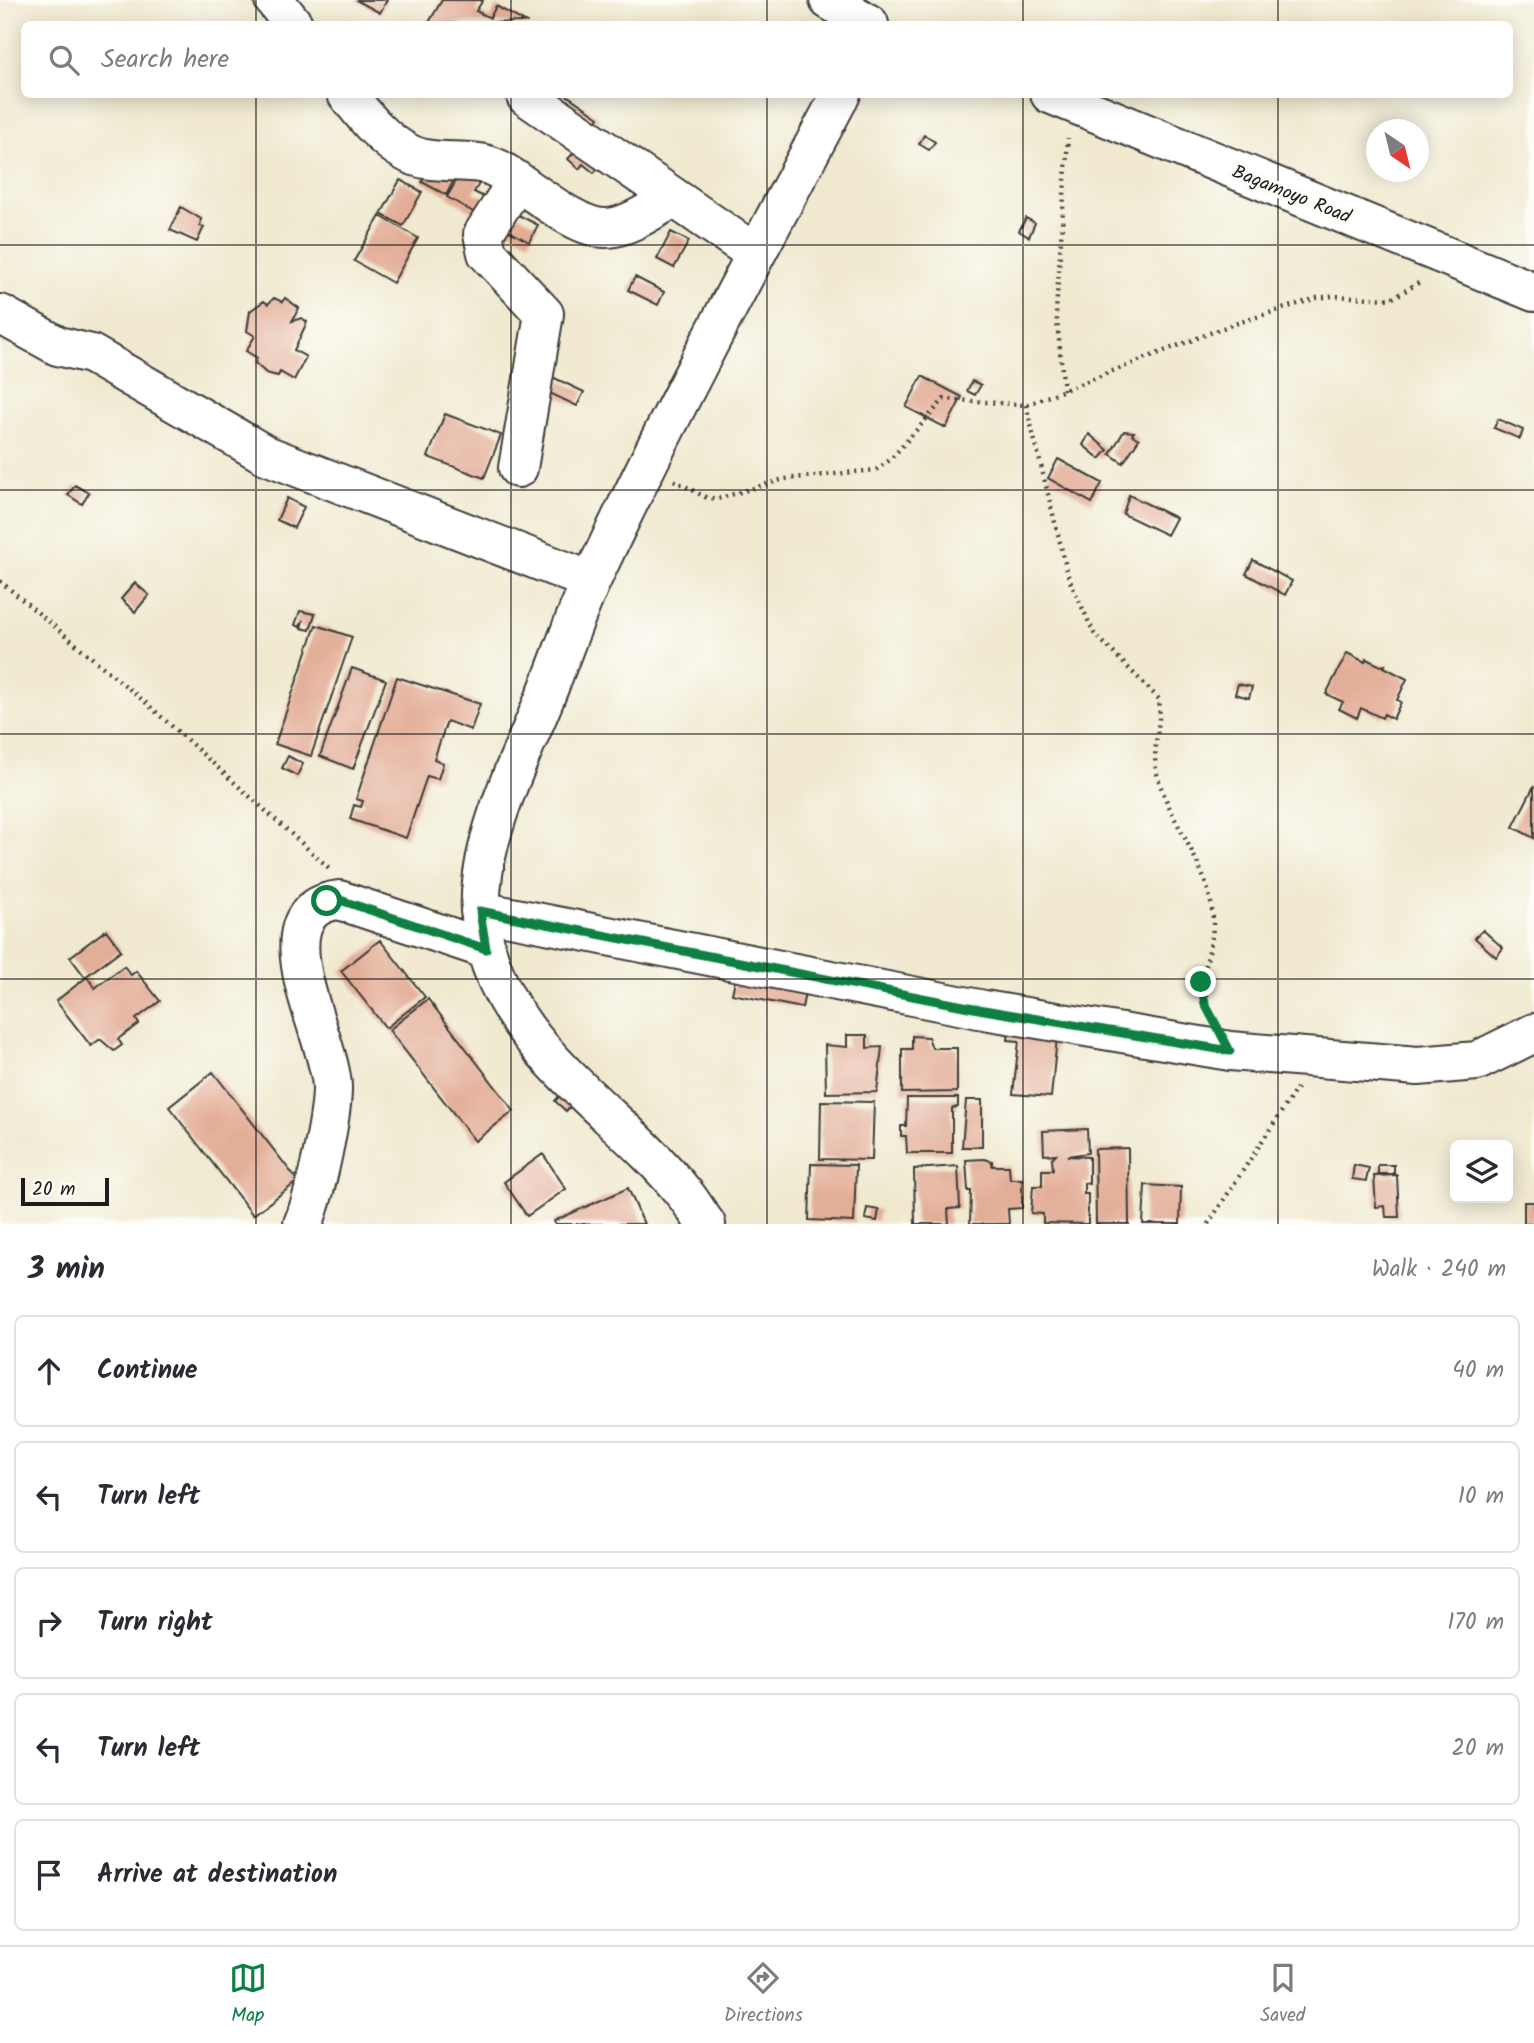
<!DOCTYPE html>
<meta charset="utf-8">
<style>
:root{--surface:#fff;--page:#f2f2f3;--text:#2b2b33;--muted:#7c7c81;--line:#e1e1e2;--accent:#0b8043}
body{margin:0;font-family:Kalam,sans-serif;background:var(--page);color:var(--text)}
.controls{position:absolute;right:21px;bottom:21px;display:grid;overflow:hidden;border-radius:10px;box-shadow:0 4px 18px #0003}
.controls button{width:63px;height:63px;display:grid;place-items:center;padding:0;border:0;border-bottom:2px solid var(--line);background:var(--surface);color:var(--text);font:35px sans-serif}
.compass{position:absolute;left:1366px;top:119px;width:63px;height:63px;border-radius:50%;background:var(--surface);box-shadow:0 4px 18px #0003;rotate:145deg}
.scale{position:absolute;left:21px;bottom:18px;width:88px;box-sizing:border-box;padding-left:7px;border:4px solid #1c1c1c;border-top:0;font-size:19px;line-height:24px;white-space:nowrap;color:#1c1c1c;-webkit-text-stroke:5px #fdfcf7;paint-order:stroke}
.stop{position:absolute;width:21px;height:21px;margin:-16px;border:5px solid #0b8043;border-radius:50%;background:#fff}
.stop.end{background:#0b8043;border-color:#fff;box-shadow:0 2px 7px #0008}
.list{margin:0;padding:0;list-style:none}
h2{display:flex;justify-content:space-between;align-items:center;height:91px;margin:0;padding:0 28px;font-size:30px}
h2 small{font-size:23px;font-weight:400;color:var(--muted)}
.list li{display:grid;grid-template-columns:46px 1fr auto;gap:21px;align-items:center;box-sizing:border-box;height:112px;margin:0 14px 14px;padding:0 14px;border:2px solid var(--line);border-radius:10px}
.list b{display:block;font-size:26px;white-space:nowrap}
.list em{font-size:23px;font-style:normal;color:var(--muted)}
.icon{flex:none;width:38px;height:38px;fill:none;stroke:currentColor;stroke-width:2;stroke-linecap:round;stroke-linejoin:round}
.map{position:relative;flex:none;width:1534px;height:1224px;overflow:hidden}
.search{position:absolute;background:var(--surface);box-shadow:0 4px 18px #0003;left:21px;right:21px;top:21px;height:77px;display:flex;align-items:center;gap:18px;box-sizing:border-box;padding:0 24px;border-radius:10px;color:var(--muted);font-size:26px}
.sheet{height:721px;background:var(--surface)}
nav{display:flex;justify-content:space-around;align-items:center;box-sizing:border-box;height:98px;border-top:2px solid var(--line);background:var(--surface);font-size:19px;color:var(--muted)}
nav a{display:grid;justify-items:center;gap:4px}
nav .on{color:var(--accent)}
.map>svg:first-child{display:block}
.building{fill:#e3ae98}
.lines{fill:none;stroke-linecap:round;stroke-linejoin:round}
.minor-casing{stroke:#3c3b37;stroke-width:42}
.highway-casing{stroke:#3c3b37;stroke-width:42}
.path{stroke:#3c3b37;stroke-width:4.5;stroke-dasharray:2 5;stroke-linecap:butt}
.minor{stroke:#fff;stroke-width:38}
.highway{stroke:#fff;stroke-width:38}
.route{stroke:#0b8043;stroke-width:9}
.grid{fill:none;stroke:#1c1c1c;stroke-width:2;stroke-opacity:0.55}
.labels{text-anchor:middle;stroke-width:7;stroke-linejoin:round;paint-order:stroke}
.street-label{font-size:19px;fill:#1c1c1c;stroke:#fdfcf7}
</style>
<div class="map">
<svg width="1534" height="1224" viewBox="0 0 1534 1224">
<rect width="100%" height="100%" fill="#fdfcf7"/>
<filter id="ink" filterUnits="userSpaceOnUse"><feTurbulence type="fractalNoise" baseFrequency=".0143" numOctaves="2"/><feDisplacementMap in="SourceGraphic" scale="14" xChannelSelector="R" yChannelSelector="G"/><feConvolveMatrix kernelMatrix="1 2 1 2 8 2 1 2 1" color-interpolation-filters="sRGB"/></filter>
<filter id="wash" filterUnits="userSpaceOnUse"><feTurbulence type="fractalNoise" baseFrequency=".00686" numOctaves="4" result="noise"/><feDisplacementMap in="SourceGraphic" scale="28" xChannelSelector="R" yChannelSelector="G"/><feGaussianBlur stdDeviation="1.57" result="paint"/><feColorMatrix in="noise" values="0 0 0 0 0 0 0 0 0 0 0 0 0 0 0 0 0 1.4 0 .05"/><feComposite in="paint" operator="in"/></filter>
<g filter="url(#wash)">
<rect width="100%" height="100%" fill="#f0e9cf"/>
<g id="blocks">
<path class="building" d="M356,0h31l-7,13z
M442,0h41l-7,11 14,7 6,-12 29,16 -97,2z
M558,94h7l34,23 -11,18 -39,-27z
M924,135l11,7 -6,8 -10,-6z
M584,141l21,20 -11,12 -11,-9 -4,5 -11,-10z
M437,154l24,13 -15,28 -24,-13z
M466,164l19,10 -11,18 18,9 -10,16 -35,-20z
M400,180l22,12 -19,34 -22,-12z
M501,206l37,19 -9,17 -36,-20z
M181,207l20,12 -1,7 4,1 -7,15 -27,-12z
M380,216l38,22 -25,45 -39,-22z
M1026,218l9,5 -6,14 -10,-6z
M671,232l18,9 -15,27 -17,-9z
M635,277l29,15 -6,13 -30,-15z
M274,298l8,4 3,-4 14,10 -7,13 10,-3 5,4 -13,28 12,7 -12,23 -14,-8 -2,4 -12,-3 -11,-10 2,-5 -11,-7 9,-15 -8,-5 3,-20 14,-10 4,3z
M546,374l38,18 -7,14 -38,-18z
M922,376l40,21 -16,31 -40,-21z
M972,381l9,4 -6,10 -8,-4z
M445,414l56,21 -17,43 -56,-21z
M1498,419l25,11 -3,9 -26,-11z
M1124,431l10,1 -2,3 7,4 -16,24 -13,-9z
M1089,434l19,16 -8,9 -17,-14z
M1058,459l44,24 -10,20 -44,-25z
M75,485l14,8 -7,11 -14,-9z
M1129,495l47,23 -9,17 -44,-21z
M287,498l17,9 -10,21 -17,-8z
M1253,560l39,21 -7,14 -39,-21z
M135,583l14,12 -14,17 -14,-13z
M300,611l15,3 -5,16 -9,-2 2,-8 -3,7 -5,-2z
M316,625l36,12 -41,119 -36,-12z
M1347,653l18,9 1,-3 15,7 4,-1 -1,2 23,12 -10,21 4,2 -8,17 -9,-5 -2,4 -21,-10 -4,10 -18,-9 4,-7 -17,-8z
M352,668l34,12 -33,89 -33,-13z
M397,677l83,27 -9,26 -24,-9 -13,38 9,4 -5,16 -11,-3 -21,62 -56,-19 4,-14 7,2 2,-6 -7,-2z
M1238,684l14,3 -3,11 -14,-4z
M288,756l15,8 -6,12 -15,-8z
M1534,786v52l-21,-11z
M106,930l15,20 -36,27 -15,-20z
M1483,930l20,18 -7,9 -21,-19z
M380,940l45,57 -39,31 -45,-57z
M739,962l69,14 -6,32 -70,-14z
M124,966l7,9 5,-4 24,30 -24,18 3,5 -21,15 4,6 -8,6 -14,-12 -9,7 -35,-45 31,-24 8,11z
M428,999l86,112 -39,30 -86,-111z
M1010,1013l49,5 -8,79 -38,-3 6,-53 -11,-1z
M847,1035h20v13l15,-1 -5,45 -51,1 -1,-48 22,2z
M912,1036l16,1 4,11h25v44l-55,1v-44h10z
M213,1072l85,109 -45,34 -84,-108z
M563,1092l12,10 -9,9 -11,-10z
M907,1098h51v9l-6,1v45h-45l-1,-17h-5v-10h5z
M966,1100h16v47h-20z
M821,1101l53,1 -2,58 -52,-1z
M1087,1129l1,24 -21,3 22,1v27l-5,-1v11h4v30l-45,-1v-9l-12,-1 2,-27h9v-16h11l-1,-12 4,-4 -12,1 -1,-24z
M1128,1148l1,76h-33l-1,-75z
M543,1154l23,35 -39,27 -23,-34z
M984,1159l8,2v5h17l1,13h12v29l-14,1 1,15h-39l1,-33h-3l-2,-31z
M811,1164l45,1 -2,57 -45,-2z
M1354,1165l15,3 -3,13 -14,-2z
M1378,1165h16v9h-16z
M958,1166l2,42 -12,1 1,15h-34l-1,-55z
M1397,1175l2,42h-13l-1,-11 -9,1 -2,-31z
M1145,1185l36,2 -1,37h-37z
M628,1188l16,36h-89l-1,-3z
M1524,1202h10v22h-10z
M867,1208l12,2 -2,11 -12,-2z"/>
</g>
</g>
<g filter="url(#ink)">
<use href="#blocks" fill-opacity="0" stroke="#3c3b37" stroke-width="2"/>
<g class="lines">
<defs>
<path id="minor" d="M274,0l19,24
M347,94c17,21 34,44 57,57 29,18 65,3 94,18 28,15 77,60 108,59 22,0 48,-20 68,-30
M526,96l230,158
M517,181l-34,53 4,19 57,61 -26,154
M0,314l58,32 33,8 175,101 325,126
M480,911l504,99 246,41 188,15 59,-5 57,-28
M303,1224c12,-28 29,-106 29,-136 0,-48 -78,-178 7,-188l147,49
M706,1224c-8,-10 -14,-22 -23,-32 -64,-80 -170,-138 -197,-244 -22,-82 28,-174 58,-248 16,-40 30,-82 48,-121 77,-164 164,-325 249,-485"/>
<path id="highway" d="M829,0l40,24
M1050,94l484,198"/>
</defs>
<use href="#minor" class="minor-casing"/>
<use href="#highway" class="highway-casing"/>
<path class="path" d="M1064,390l-8,-79 12,-173
M1026,405l43,174 25,54 65,66c3,24 -8,51 -2,75 13,51 57,97 56,151 -1,32 -20,58 -3,89
M674,480l31,17 12,2 67,-20 92,-9 14,-10 54,-61 82,6 202,-79 89,-28 15,-2 59,3 29,-17
M0,581l145,121 184,166
M1208,1224l89,-136"/>
<use href="#minor" class="minor"/>
<use href="#highway" class="highway"/>
</g>
</g>
<g class="lines" filter="url(#ink)">
<path class="route" d="M327,901l13,-1 146,49 -6,-38 504,99 246,41 -25,-47 -4,-22"/>
</g>
<path class="grid" d="M256,0v24M511,0v24M767,0v24M1023,0v24M1278,0v24M256,94v1130M511,94v1130M767,94v1130M1023,94v1130M1278,94v1130M0,245h1534M0,490h1534M0,734h1534M0,979h1534"/>
<g class="labels">
<g class="street-label">
<text transform="translate(1292 193) rotate(22)" y="7">Bagamoyo Road</text>
</g>
</g>
</svg>
<div class="controls">
<button><svg class="icon" aria-label="layers" viewBox="0 0 24 24"><path d="M12 4l9 5-9 5-9-5zM3 14l9 5 9-5"/></svg></button>
</div>
<svg class="compass" viewBox="-18 -18 36 36"><path d="M0-13l5 13h-10z" fill="#e53935"/><path d="M0 13l5-13h-10z" fill="#7c7c81"/></svg>
<div class="scale">20 m</div>
<div class="stop" style="left:327px;top:901px"></div>
<div class="stop end" style="left:1201px;top:982px"></div>
<div class="search"><svg class="icon" aria-label="search" viewBox="0 0 24 24"><circle cx="10" cy="10" r="6"/><path d="M15 15l6 6"/></svg>Search here</div>
</div>
<section class="sheet">
<h2>3 min<small>Walk · 240 m</small></h2>
<ul class="list">
<li><svg class="icon" aria-label="ahead" viewBox="0 0 24 24"><path d="M12 20V5M6 11l6-6 6 6"/></svg><div><b>Continue</b></div><em>40 m</em></li>
<li><svg class="icon" aria-label="left" viewBox="0 0 24 24"><path d="M17 20v-9H6M10 6l-5 5 5 5"/></svg><div><b>Turn left</b></div><em>10 m</em></li>
<li><svg class="icon" aria-label="right" viewBox="0 0 24 24"><path d="M7 20v-9h11M14 6l5 5-5 5"/></svg><div><b>Turn right</b></div><em>170 m</em></li>
<li><svg class="icon" aria-label="left" viewBox="0 0 24 24"><path d="M17 20v-9H6M10 6l-5 5 5 5"/></svg><div><b>Turn left</b></div><em>20 m</em></li>
<li><svg class="icon" aria-label="arrive" viewBox="0 0 24 24"><path d="M6 21V4h12l-3 4 3 4H6"/></svg><div><b>Arrive at destination</b></div></li>
</ul>
</section>
<nav>
<a class="on"><svg class="icon" aria-label="map" viewBox="0 0 24 24"><path d="M3 6l6-2 6 2 6-2v14l-6 2-6-2-6 2zM9 4v14M15 6v14"/></svg>Map</a>
<a><svg class="icon" aria-label="directions" viewBox="0 0 24 24"><path d="M12 3l9 9-9 9-9-9zM9 14v-3h6M13 9l2 2-2 2"/></svg>Directions</a>
<a><svg class="icon" aria-label="saved" viewBox="0 0 24 24"><path d="M7 4h10v16l-5-4-5 4z"/></svg>Saved</a>
</nav>
